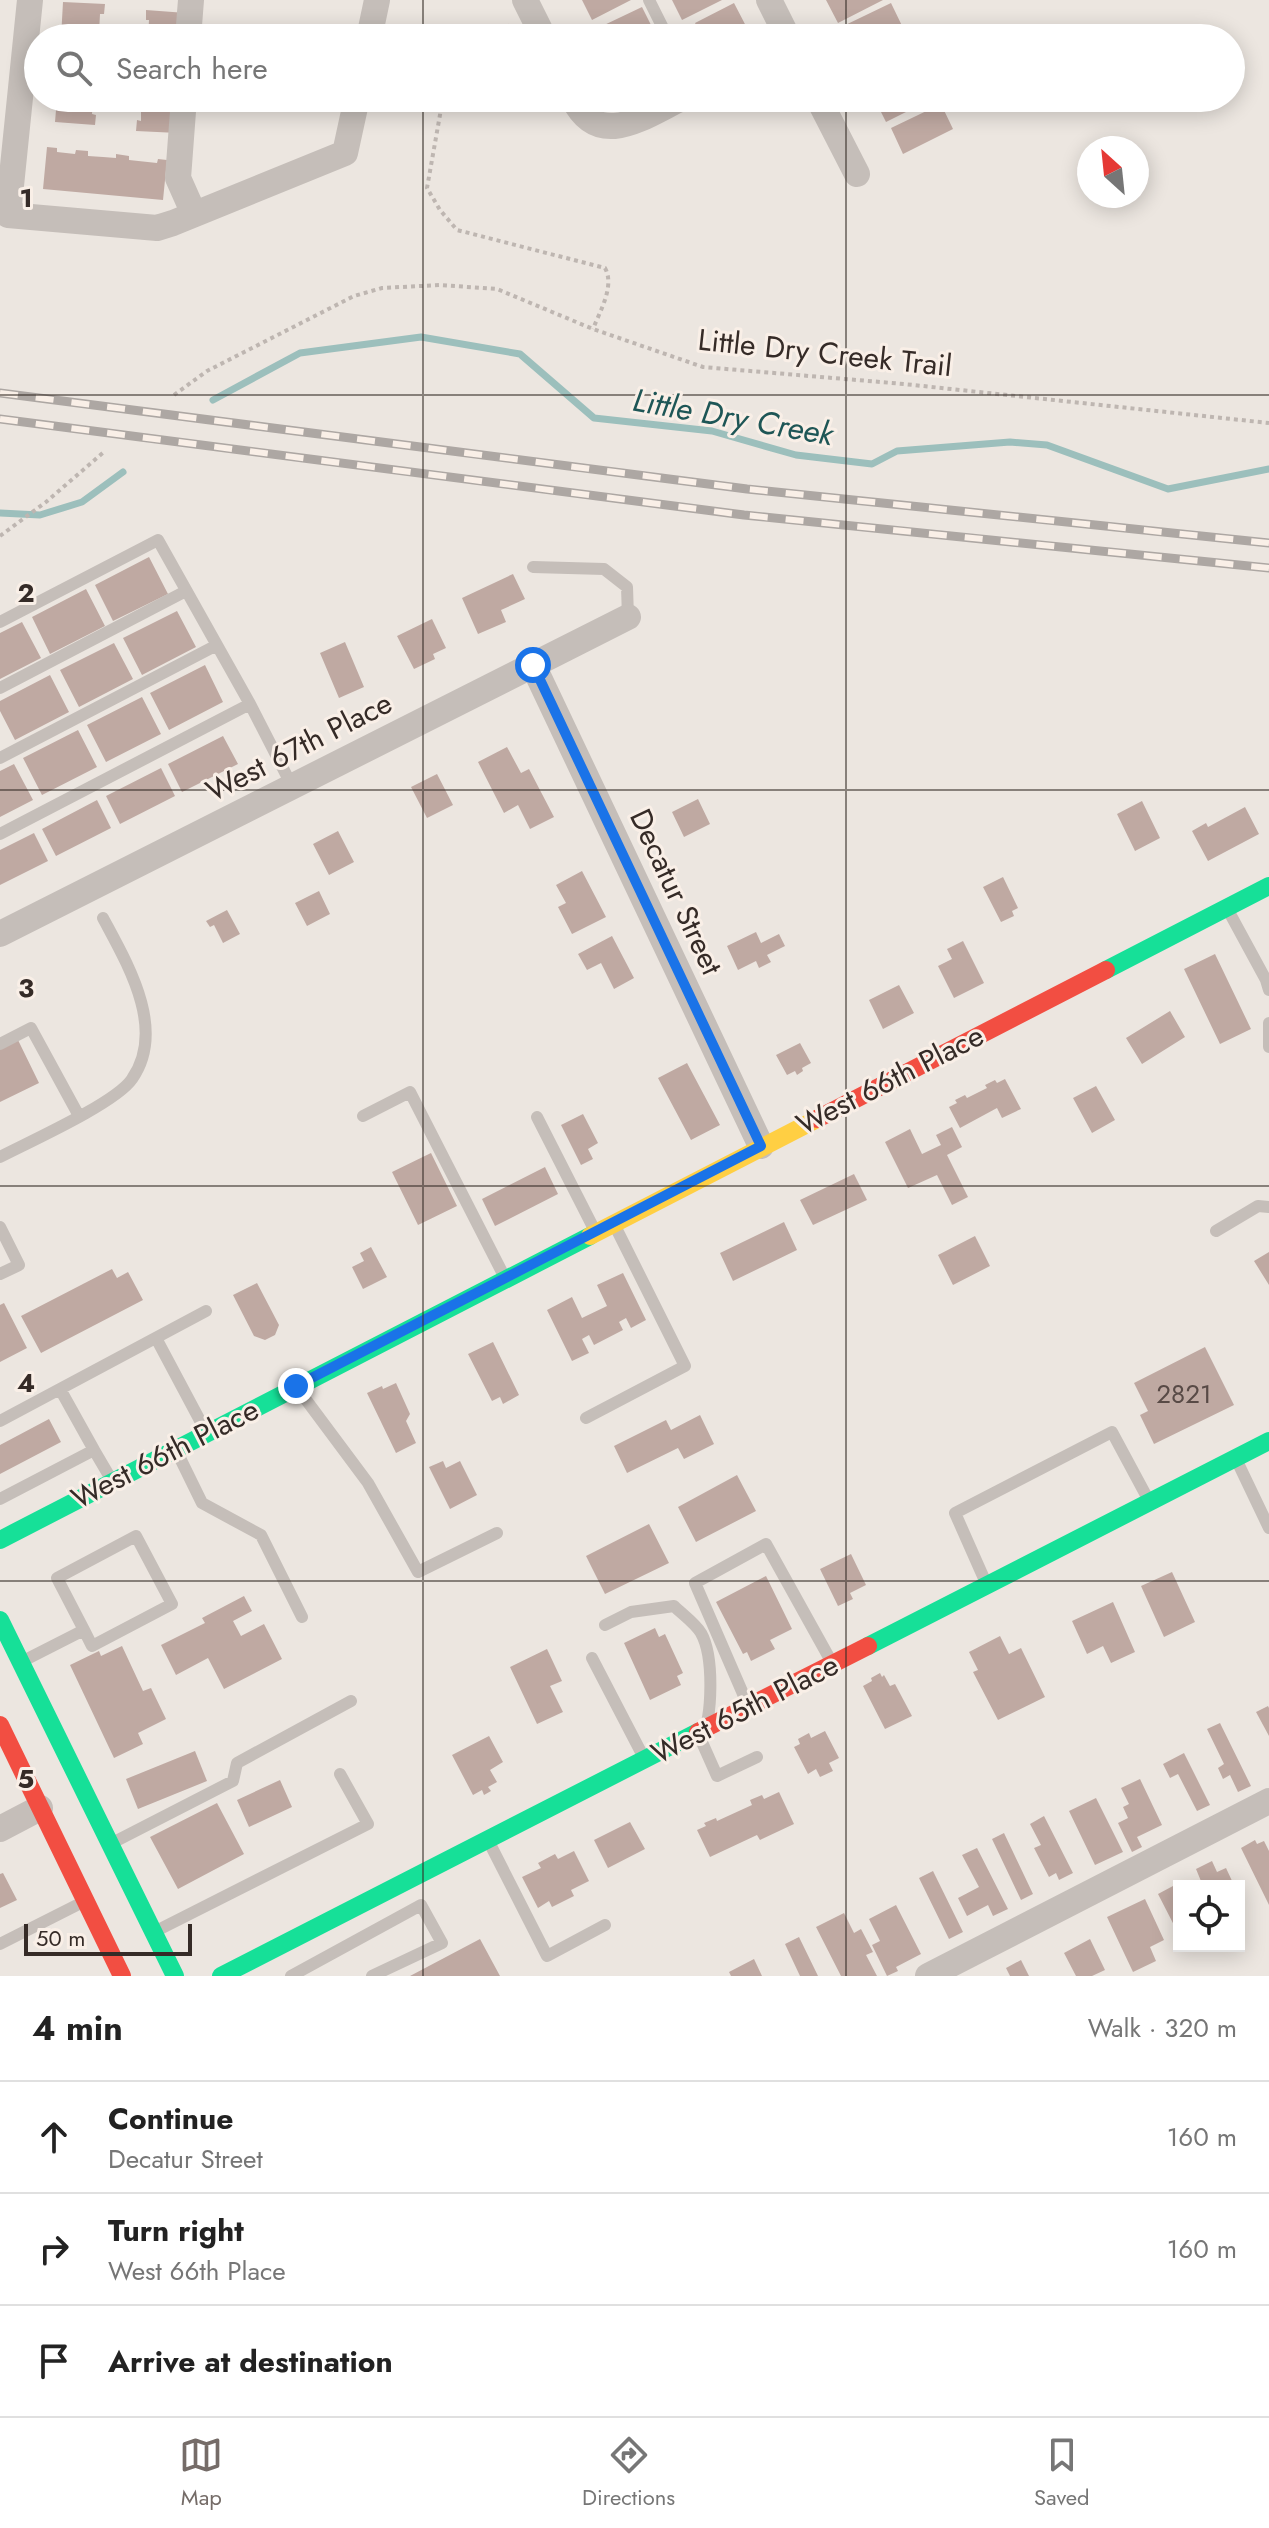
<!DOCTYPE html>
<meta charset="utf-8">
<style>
:root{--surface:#fff;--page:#f2f2f2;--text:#222;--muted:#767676;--line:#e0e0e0;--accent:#756c68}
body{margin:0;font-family:Jost,sans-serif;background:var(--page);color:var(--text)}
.controls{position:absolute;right:24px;bottom:24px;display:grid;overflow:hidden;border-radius:0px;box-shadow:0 4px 20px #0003}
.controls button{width:72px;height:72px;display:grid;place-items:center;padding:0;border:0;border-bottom:2px solid var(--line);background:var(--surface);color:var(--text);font:40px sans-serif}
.compass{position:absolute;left:1077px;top:136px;width:72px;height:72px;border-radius:50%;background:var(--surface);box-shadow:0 4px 20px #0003;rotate:333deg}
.scale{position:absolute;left:24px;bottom:20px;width:168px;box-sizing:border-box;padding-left:8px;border:4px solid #352b27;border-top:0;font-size:22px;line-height:28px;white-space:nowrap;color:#352b27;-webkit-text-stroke:6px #f9efe7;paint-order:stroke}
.stop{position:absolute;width:24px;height:24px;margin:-18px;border:6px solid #1a73e8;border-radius:50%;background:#fff}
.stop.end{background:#1a73e8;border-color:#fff;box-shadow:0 2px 8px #0008}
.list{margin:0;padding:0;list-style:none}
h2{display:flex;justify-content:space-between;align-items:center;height:104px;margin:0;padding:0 32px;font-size:34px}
h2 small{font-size:26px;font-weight:400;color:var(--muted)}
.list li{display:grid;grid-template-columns:52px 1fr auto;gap:24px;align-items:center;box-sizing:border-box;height:112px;padding:0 32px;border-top:2px solid var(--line)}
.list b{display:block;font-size:30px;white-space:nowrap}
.list p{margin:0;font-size:26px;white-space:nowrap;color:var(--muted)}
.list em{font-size:26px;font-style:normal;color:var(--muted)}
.icon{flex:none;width:44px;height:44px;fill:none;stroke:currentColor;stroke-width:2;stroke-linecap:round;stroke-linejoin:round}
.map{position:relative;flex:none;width:1269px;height:1976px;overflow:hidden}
.search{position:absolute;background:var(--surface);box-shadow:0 4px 20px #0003;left:24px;right:24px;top:24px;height:88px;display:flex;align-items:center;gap:20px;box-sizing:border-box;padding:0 28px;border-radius:44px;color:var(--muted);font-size:30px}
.sheet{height:440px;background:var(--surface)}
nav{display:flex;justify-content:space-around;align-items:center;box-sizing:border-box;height:112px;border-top:2px solid var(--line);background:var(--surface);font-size:22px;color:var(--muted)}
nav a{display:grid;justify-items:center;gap:4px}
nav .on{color:var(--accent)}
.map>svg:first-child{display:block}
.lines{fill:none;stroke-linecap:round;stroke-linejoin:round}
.stream{stroke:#9cbfbc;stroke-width:7}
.building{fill:#bfa9a2}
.path{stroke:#beb6b1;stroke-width:4;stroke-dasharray:4 4;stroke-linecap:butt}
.lane{stroke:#c5beb9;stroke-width:12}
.street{stroke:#c5beb9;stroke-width:26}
.fast{stroke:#16e098;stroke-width:18}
.slow{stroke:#ffcf43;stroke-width:18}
.jam{stroke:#f24e42;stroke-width:18}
.rail-casing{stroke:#ada7a3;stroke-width:9}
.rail{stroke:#f9efe7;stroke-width:6;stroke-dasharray:18;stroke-linecap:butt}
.route{stroke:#1a73e8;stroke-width:10}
.grid{fill:none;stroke:#352b27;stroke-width:2;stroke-opacity:0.55}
.labels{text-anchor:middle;stroke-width:6;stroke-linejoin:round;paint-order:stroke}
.number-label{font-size:26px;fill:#584a46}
.street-label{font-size:30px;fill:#352b27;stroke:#f9efe7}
.water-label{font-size:32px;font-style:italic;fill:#1e5656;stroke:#f9efe7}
.grid-label{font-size:26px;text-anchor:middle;font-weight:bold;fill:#352b27;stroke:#f9efe7;stroke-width:6;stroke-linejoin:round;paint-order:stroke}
</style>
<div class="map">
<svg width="1269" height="1976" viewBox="0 0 1269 1976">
<rect width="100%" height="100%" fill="#ece6e0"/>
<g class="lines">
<path class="stream" d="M213,400l87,-47 121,-16 99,17 74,64 118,13 84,24 76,9 25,-13 113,-9 37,3 121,44 101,-20
M0,513l40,2 42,-13 41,-30"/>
</g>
<path class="building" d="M582,0h49l-39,20z
M672,0h50l-40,20z
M826,0h57l-45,23z
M63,2l42,2 -1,10h-4l-1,19h4v5h-42z
M734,3l13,25 -19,10h-33l-2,-4 6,-3 -4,-8z
M891,3l14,29 -13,6h-50l-5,-9z
M642,7l11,22 -17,9h-36l4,-2 -4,-9z
M146,10l40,3 -1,25h-37l1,-18h-3z
M57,98h36l-1,16 4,1 -1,10 -40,-3z
M138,98h42l-2,35 -42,-2 1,-11 4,1v-9l1,-10h-4z
M874,98h60l-48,24z
M941,104l12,25 -50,25 -12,-26z
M47,147l10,1v4l18,2 1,-4 12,1v5l15,1 13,1v-4l13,2v4l28,3 1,-4 9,1 -4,40 -120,-11z
M149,557l19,37 -55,27 -18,-36z
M513,574l12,25 -24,11 5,12 -28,12 -16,-36z
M86,589l19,37 -55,28 -18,-37z
M177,611l19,36 -54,28 -19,-37z
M432,619l14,29 -13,6 2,5 -21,10 -17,-33z
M22,622l19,36 -41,21v-46z
M345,642l19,45 -25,11 -19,-45z
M114,643l19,36 -54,28 -19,-37z
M205,665l18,37 -54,28 -19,-37z
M50,675l19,37 -54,28 -15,-29v-10z
M142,697l19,37 -55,28 -19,-37z
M78,730l19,37 -55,28 -19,-37z
M223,736l15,28 -56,28 -14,-28z
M507,747l14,26 8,-4 25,48 -24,12 -12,-24 -14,8 -26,-51z
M14,764l19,36 -33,17v-46z
M161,768l14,28 -55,28 -14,-28z
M437,774l16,31 -26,13 -16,-31z
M698,799l12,25 -26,13 -12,-25z
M97,800l14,28 -55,28 -14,-27z
M1142,801l18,37 -25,13 -18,-37z
M1245,807l14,27 -51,27 -16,-30 14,-8 2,4z
M338,831l16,31 -25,13 -16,-31z
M34,833l14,28 -48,24v-35z
M582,871l24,46 -34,17 -14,-27 8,-4 -10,-18z
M1003,877l15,31 -6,3 2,5 -13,6 -18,-35z
M319,891l11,23 -23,12 -12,-23z
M227,910l13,24 -17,9 -9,-18 -4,2 -4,-6z
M756,932l5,11 18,-9 6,12 -18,9 4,7 -12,6 -3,-7 -18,9 -11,-24z
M612,936l22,42 -20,11 -13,-26 -14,7 -9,-16z
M963,941l21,42 -30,15 -16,-32 14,-7 -5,-10z
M1215,954l36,75 -31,15 -36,-75z
M899,985l15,28 -31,16 -14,-29z
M1170,1011l15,26 -43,27 -16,-26z
M18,1040l21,43 -39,19v-53z
M800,1043l11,20 -9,5 1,3 -6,4 -2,-4 -8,4 -11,-20z
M687,1063l33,62 -29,15 -33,-62z
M1005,1079l16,30 -19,9 -5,-10 -37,20 -11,-21 8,-4 -2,-3 10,-5 2,3 20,-10 -2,-3 10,-5 2,3z
M1096,1086l19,34 -23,13 -19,-35z
M583,1114l15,29 -10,6 5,10 -12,6 -20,-40z
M952,1127l10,20 -15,8 21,42 -16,8 -15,-30 -29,13 -23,-46 25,-13 12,25 19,-9 -5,-10z
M431,1153l26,53 -39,19 -26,-53z
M545,1167l13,27 -63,32 -13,-27z
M854,1174l13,26 -54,25 -13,-25z
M784,1222l13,28 -64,31 -13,-28z
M975,1236l15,30 -37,19 -15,-30z
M371,1247l16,30 -24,12 -11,-22 12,-6 -4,-8z
M1269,1252v33l-15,-24z
M112,1269l5,9 11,-6 15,28 -102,53 -20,-37z
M623,1273l23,47 -15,8 -5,-10 -7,4 4,8 -29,15 -5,-10 -7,4 7,14 -17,8 -25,-51 25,-13 10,21 25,-12 -10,-21z
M257,1283l22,42 -4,10 -10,5 -11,-4 -21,-41z
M4,1303l23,45 -27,14v-57z
M493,1342l26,53 -16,9 -3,-7 -8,4 -24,-47z
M1205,1347l29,58 -80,39 -14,-29 8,-4 -14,-28z
M396,1383l14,31 -4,7 10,22 -20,10 -29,-60 15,-7 1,3z
M700,1415l14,29 -30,15 -6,-11 -51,25 -13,-27 52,-26 5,10z
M49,1419l12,23 -61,32v-29z
M443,1461l3,7 14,-7 17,34 -27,14 -21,-42z
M737,1475l19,36 -60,31 -18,-35z
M649,1524l20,39 -64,31 -19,-38z
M851,1554l15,31 -16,8 3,6 -15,7 -18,-37z
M1172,1572l23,50 -31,15 -23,-51z
M766,1576l26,53 -22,11 5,9 -24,12 -4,-9 -4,2 -27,-52z
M244,1596l8,15 -19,10 8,15 23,-12 18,35 -58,30 -16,-31 -32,17 -15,-30 44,-22 -3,-5z
M1113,1602l22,50 -24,11 -8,-17 -16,8 -15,-33z
M655,1628l4,9 6,-3 18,39 -6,3 4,9 -31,15 -26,-57z
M1000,1636l9,18 12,-6 24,49 -47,23 -25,-48 5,-2 -9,-18z
M122,1646l21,45 8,-3 15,31 -28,14 5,11 -29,14 -44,-93 29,-14 2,5z
M547,1649l15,32 -12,5 13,26 -26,12 -27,-57z
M880,1673l2,4 2,-2 6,11 5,-2 17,32 -27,13 -22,-43 9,-5 -1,-3z
M1268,1706l1,2v28l-13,-24z
M1220,1723l31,63 -13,6 -8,-17 -7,4 -5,-11 6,-4 -17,-35z
M825,1731l14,27 -10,5 4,8 -13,6 -4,-8 -8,5 -14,-27 6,-3 -2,-5 11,-6 2,5z
M489,1736l14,26 -13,8 7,12 -9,5 3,4 -7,4 -2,-5 -9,5 -21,-40z
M195,1751l12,30 -69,28 -12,-30z
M1184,1753l26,52 -13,6 -19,-37 -8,4 -7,-14z
M1140,1779l22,46 -25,12 5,10 -10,5 -14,-29 10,-5 -5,-11 6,-3 -8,-16z
M280,1780l12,27 -43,20 -12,-27z
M779,1792l15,32 -34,16 -3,-5 -47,22 -13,-27 9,-4 -2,-3 12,-5 1,3 35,-16 -2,-5 12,-5 2,4z
M1096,1798l27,54 -28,13 -26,-54z
M217,1803l27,51 -66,35 -28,-52z
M1044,1816l29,57 -14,7 -3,-7 -7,4 -15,-29 7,-3 -11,-21z
M630,1822l15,27 -37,19 -14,-28z
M1004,1833l29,61 -12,6 -29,-61z
M1255,1840l2,4 7,-3 5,10v54l-28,-57z
M977,1848l31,61 -15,7 -5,-11 -21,11 -9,-18 21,-11 -17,-32z
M574,1851l15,30 -18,9 3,6 -22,11 -3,-6 -11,7 -16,-31 19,-9 -3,-5 17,-9 3,5z
M1212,1861l5,11 9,-4 7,15 -8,3h-22l-7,-17z
M933,1871l30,61 -14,7 -30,-61z
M3,1873l14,27 -17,8v-34z
M1173,1886l6,13v29l-3,1 -18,-35z
M1145,1899l19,41 -14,7 6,14 -23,11 -26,-55z
M896,1905l25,49 -25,13 2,4 -11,5 -15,-31 8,-4 -11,-22z
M844,1913l10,20 7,-4 12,23 -7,3 11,21h-36l-25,-49z
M799,1937l19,39h-18l-15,-32z
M480,1939l20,37h-90z
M1090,1939l15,31 -13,6h-16l-12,-23z
M754,1959l8,17h-31l-2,-4z
M1021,1960l8,16h-19l-4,-8z"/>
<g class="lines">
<path class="path" d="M484,38l28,-14
M443,98l-16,90 13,22 17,20 148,38c10,18 -5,43 -12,61
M174,395l33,-24 147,-75 28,-8 58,-3 57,4 96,40 110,38 201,17 365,39
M0,536l46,-34 59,-51"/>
<path class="lane" d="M649,0l19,38
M533,567l71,2 23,18 1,30
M0,622l158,-82 92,164 42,82
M0,688l186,-97
M0,758l217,-113
M0,834l250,-130
M1228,910l38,70 3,10
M1269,1023v24
M0,1044l31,-16 48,88
M363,1116l47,-24 94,184
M537,1117l57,112
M0,1157c29,-15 116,-54 132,-78 35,-50 -5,-116 -29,-161
M0,1227l19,38 -19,9
M1216,1231l42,-25 11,1
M156,1338l49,92
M60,1389l34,61
M298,1389l70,94 50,89 79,-39
M586,1418l99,-52 -70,-140
M0,1421l206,-110
M177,1452l25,51 59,32 41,82
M1237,1461l32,67
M0,1499l94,-49 17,29
M986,1583l-31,-70 157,-81 36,67
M605,1625l26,-13 43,-6c8,8 21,17 27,27 13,23 12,84 0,107l16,36 40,-19
M592,1658l52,100
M27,1659l57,-29 -27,-52 79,-42 36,68 -80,42 -8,-16
M747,1703l-52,-120 71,-39 65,117
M116,1841l117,-60 4,-18 114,-62
M490,1844l57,112 58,-31
M160,1929l208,-105 -28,-50
M0,1944l79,-40
M291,1976l130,-71 21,38 -70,33"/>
<path class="street" d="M30,0l-22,215 149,13 16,-5 172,-70 12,-55
M525,0l19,38
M769,0l19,38
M188,38l3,-38
M369,38l8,-38
M184,98l-6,80 16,36
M573,98c26,53 71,18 109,0
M818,98l39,76
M533,665l228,481
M0,934l628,-317
M0,1829l40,-21
M928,1976l341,-175"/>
<path class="fast" d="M1106,970l163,-84
M0,1540l590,-304
M0,1620l175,356
M868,1646l401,-205
M221,1976l477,-244"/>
<path class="slow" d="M590,1236l227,-117"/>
<path class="jam" d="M817,1119l289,-149
M0,1725l122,251
M698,1732l170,-86"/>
<defs>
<path id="rail" d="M0,393l747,96 522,54
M0,419l744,96 525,53"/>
</defs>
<use href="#rail" class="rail-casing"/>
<use href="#rail" class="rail"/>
</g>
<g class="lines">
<path class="route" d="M296,1386l465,-240 -228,-481"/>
</g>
<path class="grid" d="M423,0v38M846,0v38M423,98v1878M846,98v1878M0,395h1269M0,790h1269M0,1186h1269M0,1581h1269"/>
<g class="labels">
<g class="number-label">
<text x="1184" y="1403">2821</text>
</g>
<g class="street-label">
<text transform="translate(825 353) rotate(6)" y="10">Little Dry Creek Trail</text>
<text transform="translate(299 747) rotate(-27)" y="10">West 67th Place</text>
<text transform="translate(676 892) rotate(65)" y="10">Decatur Street</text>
<text transform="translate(890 1080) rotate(-27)" y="10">West 66th Place</text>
<text transform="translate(165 1454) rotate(-27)" y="10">West 66th Place</text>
<text transform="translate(745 1709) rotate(-27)" y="10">West 65th Place</text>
</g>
<g class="water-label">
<text transform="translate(733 417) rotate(10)" y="11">Little Dry Creek</text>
</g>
</g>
<g class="grid-label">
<text x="26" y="207">1</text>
<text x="26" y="602">2</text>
<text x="26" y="997">3</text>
<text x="26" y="1392">4</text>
<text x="26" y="1788">5</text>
</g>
</svg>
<div class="controls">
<button><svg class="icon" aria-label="locate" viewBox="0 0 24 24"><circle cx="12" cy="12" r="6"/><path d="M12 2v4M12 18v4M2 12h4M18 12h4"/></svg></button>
</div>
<svg class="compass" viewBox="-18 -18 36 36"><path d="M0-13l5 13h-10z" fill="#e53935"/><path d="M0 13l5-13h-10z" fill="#767676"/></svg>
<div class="scale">50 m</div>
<div class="stop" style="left:533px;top:665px"></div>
<div class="stop end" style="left:296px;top:1386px"></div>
<div class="search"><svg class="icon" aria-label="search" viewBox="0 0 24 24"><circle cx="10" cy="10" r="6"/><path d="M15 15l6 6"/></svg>Search here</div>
</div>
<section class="sheet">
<h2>4 min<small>Walk · 320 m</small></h2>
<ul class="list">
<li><svg class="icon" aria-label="ahead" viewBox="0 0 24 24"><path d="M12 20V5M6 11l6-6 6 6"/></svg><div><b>Continue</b><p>Decatur Street</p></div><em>160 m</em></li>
<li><svg class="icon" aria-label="right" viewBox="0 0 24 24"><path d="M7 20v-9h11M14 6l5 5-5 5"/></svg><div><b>Turn right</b><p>West 66th Place</p></div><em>160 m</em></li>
<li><svg class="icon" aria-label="arrive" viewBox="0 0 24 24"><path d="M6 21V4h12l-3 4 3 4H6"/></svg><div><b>Arrive at destination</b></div></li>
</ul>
</section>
<nav>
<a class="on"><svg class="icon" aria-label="map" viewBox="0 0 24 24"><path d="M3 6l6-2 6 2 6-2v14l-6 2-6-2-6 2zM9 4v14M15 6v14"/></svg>Map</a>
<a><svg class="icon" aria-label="directions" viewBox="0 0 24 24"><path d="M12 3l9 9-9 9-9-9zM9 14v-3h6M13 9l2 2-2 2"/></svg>Directions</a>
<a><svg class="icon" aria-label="saved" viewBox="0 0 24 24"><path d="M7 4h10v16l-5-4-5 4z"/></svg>Saved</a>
</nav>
